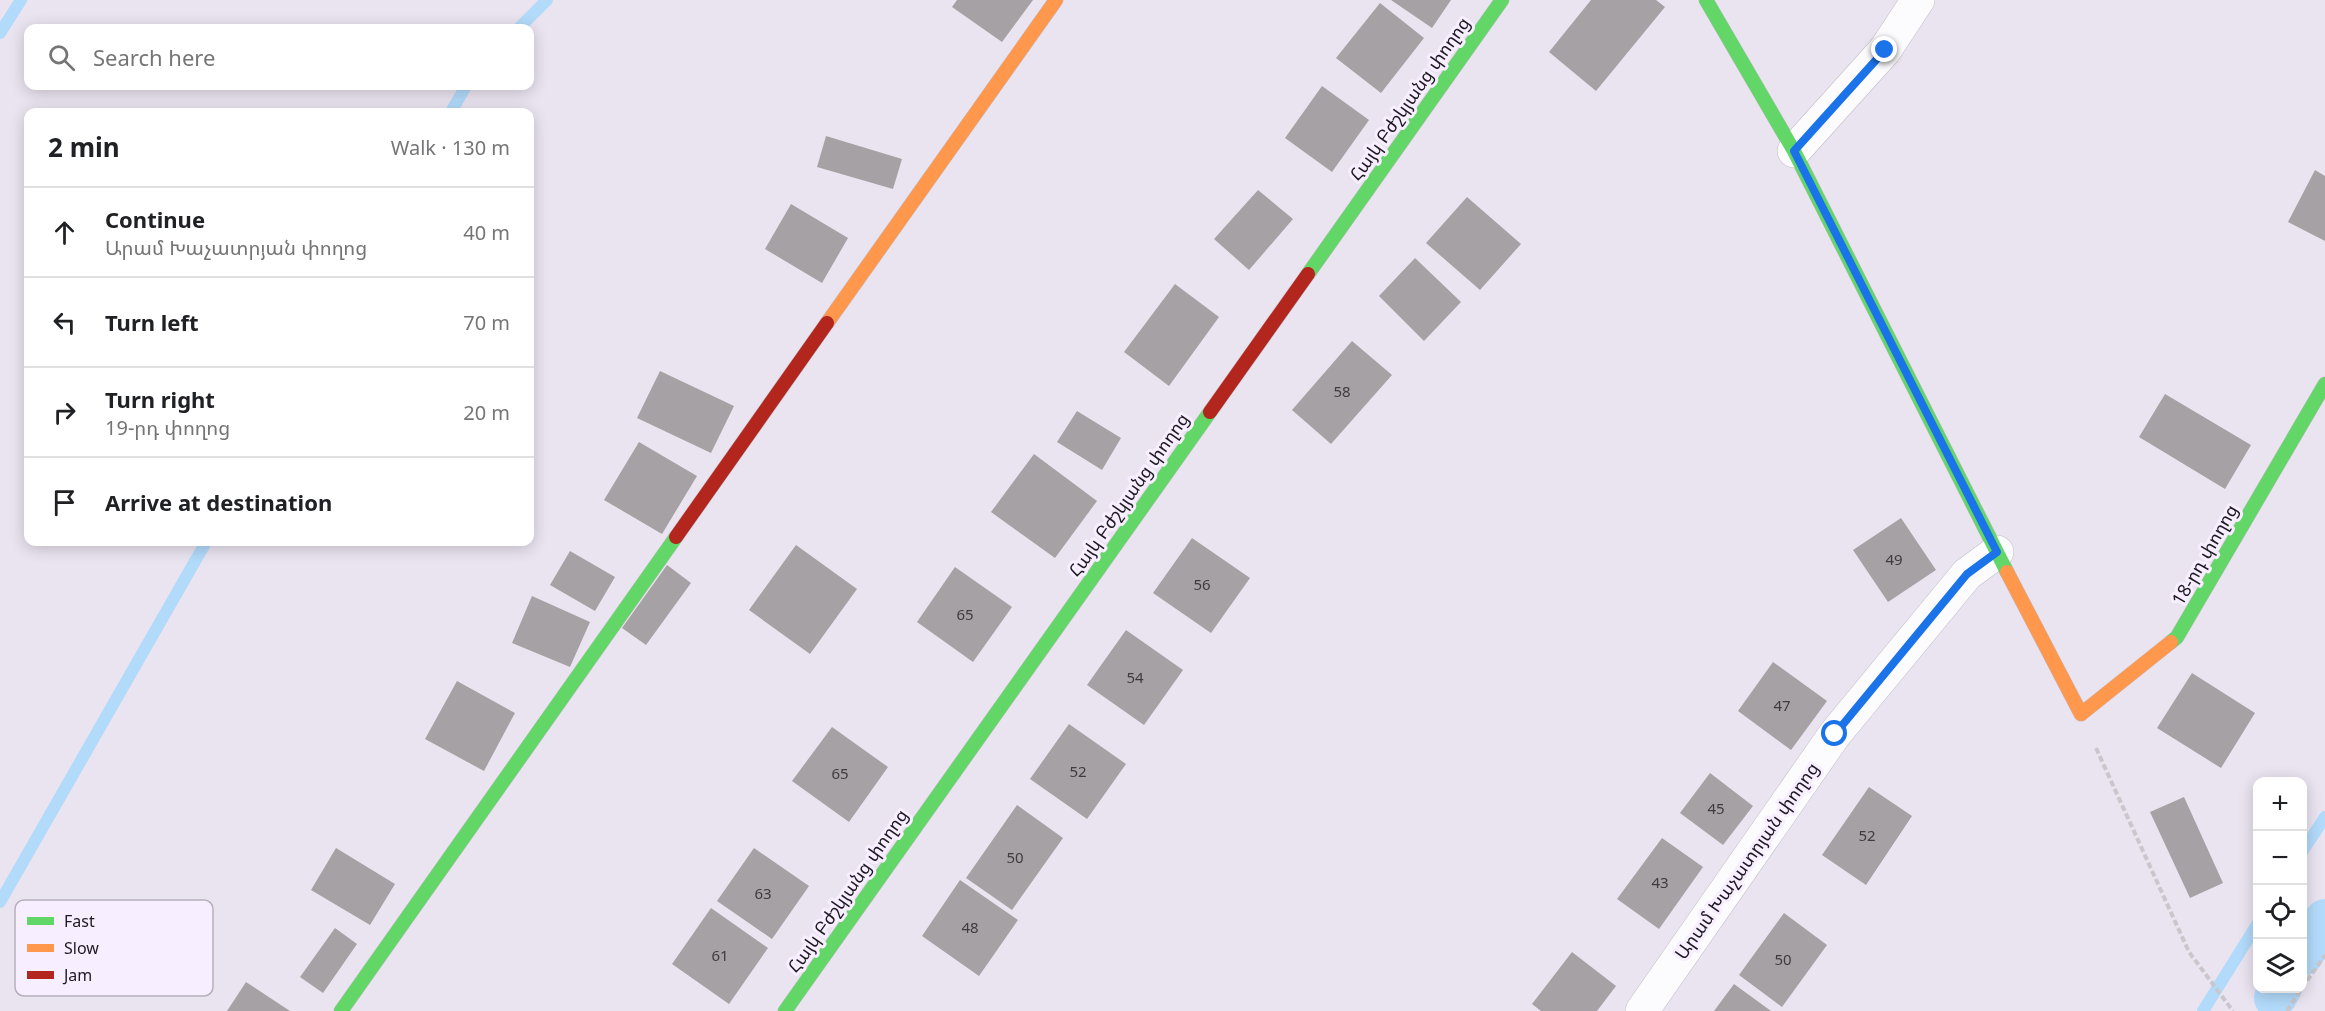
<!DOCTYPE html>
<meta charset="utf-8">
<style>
:root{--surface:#fff;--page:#f6f6f6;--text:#202124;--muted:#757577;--line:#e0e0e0}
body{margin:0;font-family:"Noto Sans","Noto Sans Armenian",sans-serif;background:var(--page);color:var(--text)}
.controls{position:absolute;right:18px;bottom:18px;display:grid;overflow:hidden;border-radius:12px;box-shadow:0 3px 15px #0003}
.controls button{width:54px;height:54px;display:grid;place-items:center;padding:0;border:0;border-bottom:2px solid var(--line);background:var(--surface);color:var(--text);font:30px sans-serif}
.stop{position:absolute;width:18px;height:18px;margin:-14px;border:4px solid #1a73e8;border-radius:50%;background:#fff}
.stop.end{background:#1a73e8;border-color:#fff;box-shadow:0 2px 6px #0008}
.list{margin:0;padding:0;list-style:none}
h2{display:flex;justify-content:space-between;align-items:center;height:78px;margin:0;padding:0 24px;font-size:26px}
h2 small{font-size:20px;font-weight:400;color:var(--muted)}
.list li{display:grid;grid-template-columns:39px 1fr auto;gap:18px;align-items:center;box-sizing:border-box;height:90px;padding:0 24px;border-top:2px solid var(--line)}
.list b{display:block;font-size:22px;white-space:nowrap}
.list p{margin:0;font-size:20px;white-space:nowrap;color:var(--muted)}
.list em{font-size:20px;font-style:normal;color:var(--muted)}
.icon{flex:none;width:33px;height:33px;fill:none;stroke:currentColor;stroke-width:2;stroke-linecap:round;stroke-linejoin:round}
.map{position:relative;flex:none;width:2325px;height:1011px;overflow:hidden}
.search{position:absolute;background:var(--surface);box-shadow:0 3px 15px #0003;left:24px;top:24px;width:510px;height:66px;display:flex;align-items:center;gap:15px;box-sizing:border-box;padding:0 21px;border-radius:12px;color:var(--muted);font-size:22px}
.panel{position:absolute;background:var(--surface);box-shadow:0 3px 15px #0003;left:24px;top:108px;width:510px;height:438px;border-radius:12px}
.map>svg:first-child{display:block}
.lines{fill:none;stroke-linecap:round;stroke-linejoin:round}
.stream{stroke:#b2dafa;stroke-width:12}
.canal{stroke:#b2dafa;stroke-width:42}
.building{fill:#a6a1a4}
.street-casing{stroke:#c2bdc6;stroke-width:34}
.fast-casing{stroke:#c2bdc6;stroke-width:15}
.slow-casing{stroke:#c2bdc6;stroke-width:15}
.jam-casing{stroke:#c2bdc6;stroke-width:15}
.path{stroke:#c9c7cb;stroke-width:4;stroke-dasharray:6 3;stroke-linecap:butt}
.street{stroke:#fcfbfd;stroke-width:33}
.fast{stroke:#63d668;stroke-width:14}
.slow{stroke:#ff974d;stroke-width:14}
.jam{stroke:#b3261e;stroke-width:14}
.route{stroke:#1a73e8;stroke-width:8}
.labels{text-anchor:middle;stroke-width:6;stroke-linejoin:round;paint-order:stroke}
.number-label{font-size:15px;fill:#3f3b41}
.street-label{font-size:18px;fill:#1d1920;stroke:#f7eeff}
.key{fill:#f7eeff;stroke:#b6aebc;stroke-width:1.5}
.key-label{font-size:16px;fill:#1d1920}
</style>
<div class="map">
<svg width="2325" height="1011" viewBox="0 0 2325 1011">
<rect width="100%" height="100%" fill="#eae4f0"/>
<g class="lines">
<path class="stream" d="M519,28l28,-28
M0,33l21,-33
M451,112l15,-26
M2302,852l23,-35
M0,902l206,-360
M2203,1011l55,-88"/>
<path class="canal" d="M2302,955l23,-35
M2275,998l6,-10"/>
</g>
<path class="building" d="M957,0h76l-31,42 -50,-35z
M1391,0h60l-19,28z
M1591,0h65l9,7 -69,84 -47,-39z
M1380,3l44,35 -43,55 -45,-35z
M1322,86l47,34 -37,52 -47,-34z
M826,136l76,23 -9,30 -76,-22z
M2315,170l10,6v65l-37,-19z
M1258,190l35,29 -44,51 -35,-31z
M1467,197l54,47 -41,46 -54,-47z
M791,204l57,34 -26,45 -57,-34z
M1415,258l46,44 -37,39 -45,-45z
M1175,284l44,33 -50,69 -45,-34z
M1352,341l40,34 -61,69 -39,-34z
M660,371l74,35 -23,47 -74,-35z
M2165,394l86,51 -26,44 -86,-52z
M1077,411l44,27 -19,32 -45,-28z
M639,442l58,34 -35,58 -58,-34z
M1034,454l63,47 -42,57 -64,-46z
M1901,518l35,52 -48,32 -35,-52z
M1192,538l58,40 -39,55 -58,-40z
M796,545l61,44 -47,65 -61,-44z
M570,551l45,26 -20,34 -45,-26z
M667,565l24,18 -45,62 -24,-17z
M955,567l57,40 -39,55 -56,-40z
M532,596l58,26 -20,45 -58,-24z
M1126,630l57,40 -39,55 -57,-40z
M1773,662l54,39 -36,49 -53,-39z
M2192,673l63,40 -34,55 -64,-40z
M457,681l58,32 -31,58 -59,-32z
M1069,724l57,40 -39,55 -57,-40z
M832,727l56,40 -39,55 -57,-41z
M1710,773l43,33 -30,39 -43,-32z
M1869,787l43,29 -46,69 -44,-30z
M2184,797l39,86 -33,15 -40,-86z
M1017,805l46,33 -51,72 -46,-32z
M1662,838l41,29 -44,62 -42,-30z
M336,848l59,36 -25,41 -59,-35z
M754,848l55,38 -37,53 -55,-38z
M960,880l58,40 -39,56 -57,-40z
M711,908l57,40 -39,56 -57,-40z
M1784,913l43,32 -45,62 -43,-32z
M335,928l22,16 -34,49 -23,-16z
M1572,952l44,34 -19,25h-56l-9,-7z
M246,982l44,29h-63z
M1734,984l37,27h-57z"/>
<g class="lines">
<defs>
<path id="street" d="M1794,151l91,-101 33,-50
M1642,1011l193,-277 132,-160 30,-22"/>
<path id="fast" d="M1706,0l88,151 213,421
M1308,274l194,-274
M2171,642l6,-5 148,-253
M341,1011l335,-474
M785,1011l425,-599"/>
<path id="slow" d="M827,323l229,-323
M2007,572l74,142 90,-72"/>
<path id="jam" d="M1210,412l98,-138
M676,537l151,-214"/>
</defs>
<use href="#street" class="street-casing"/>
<use href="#fast" class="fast-casing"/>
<use href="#slow" class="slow-casing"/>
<use href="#jam" class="jam-casing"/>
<path class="path" d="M2096,748l93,204 44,59
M2302,988l23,-33
M2287,1011l15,-23"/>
<use href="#street" class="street"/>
<use href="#fast" class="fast"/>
<use href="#slow" class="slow"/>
<use href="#jam" class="jam"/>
</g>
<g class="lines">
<path class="route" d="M1835,734l132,-160 30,-22 -203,-401 91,-101"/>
</g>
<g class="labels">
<g class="number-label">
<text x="1342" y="397">58</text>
<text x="1894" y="565">49</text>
<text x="1202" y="590">56</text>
<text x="965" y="620">65</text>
<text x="1135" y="683">54</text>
<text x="1782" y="711">47</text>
<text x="1078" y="777">52</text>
<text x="840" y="779">65</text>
<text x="1716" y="814">45</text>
<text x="1867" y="841">52</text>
<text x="1015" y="863">50</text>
<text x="1660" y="888">43</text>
<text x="763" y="899">63</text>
<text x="970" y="933">48</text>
<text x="720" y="961">61</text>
<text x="1783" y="965">50</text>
</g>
<g class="street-label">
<text transform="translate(1410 99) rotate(-55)" y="6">Հայկ Բժշկյանց փողոց</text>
<text transform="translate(1129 495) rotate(-55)" y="6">Հայկ Բժշկյանց փողոց</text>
<text transform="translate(2205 555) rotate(-60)" y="6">18-րդ փողոց</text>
<text transform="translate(1747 861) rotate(-55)" y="6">Արամ Խաչատրյան փողոց</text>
<text transform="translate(848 891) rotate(-55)" y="6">Հայկ Բժշկյանց փողոց</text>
</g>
</g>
<rect x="15" y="900" width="198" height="96" rx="9" class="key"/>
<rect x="27" y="917" width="27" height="8" fill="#63d668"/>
<rect x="27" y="944" width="27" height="8" fill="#ff974d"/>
<rect x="27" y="971" width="27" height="8" fill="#b3261e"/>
<g class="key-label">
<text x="64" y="927">Fast</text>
<text x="64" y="954">Slow</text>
<text x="64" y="981">Jam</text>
</g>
</svg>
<div class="controls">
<button>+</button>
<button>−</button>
<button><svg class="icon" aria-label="locate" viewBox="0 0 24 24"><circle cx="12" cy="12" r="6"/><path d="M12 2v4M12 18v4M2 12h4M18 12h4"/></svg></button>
<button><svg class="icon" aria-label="layers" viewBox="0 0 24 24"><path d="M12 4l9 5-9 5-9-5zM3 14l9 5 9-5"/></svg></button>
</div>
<div class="stop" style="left:1835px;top:734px"></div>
<div class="stop end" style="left:1885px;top:50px"></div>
<div class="search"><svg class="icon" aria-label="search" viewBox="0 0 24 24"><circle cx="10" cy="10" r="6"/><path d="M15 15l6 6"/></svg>Search here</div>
<section class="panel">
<h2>2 min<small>Walk · 130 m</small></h2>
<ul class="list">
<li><svg class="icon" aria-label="ahead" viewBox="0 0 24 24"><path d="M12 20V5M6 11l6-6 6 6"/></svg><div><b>Continue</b><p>Արամ Խաչատրյան փողոց</p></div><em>40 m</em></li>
<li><svg class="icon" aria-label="left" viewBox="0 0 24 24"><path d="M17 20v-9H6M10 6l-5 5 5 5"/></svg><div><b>Turn left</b></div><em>70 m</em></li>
<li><svg class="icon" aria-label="right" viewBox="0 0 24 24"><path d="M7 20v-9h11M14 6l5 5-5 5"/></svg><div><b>Turn right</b><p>19-րդ փողոց</p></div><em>20 m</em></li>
<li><svg class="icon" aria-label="arrive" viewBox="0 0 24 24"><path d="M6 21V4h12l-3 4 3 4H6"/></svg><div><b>Arrive at destination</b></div></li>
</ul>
</section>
</div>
